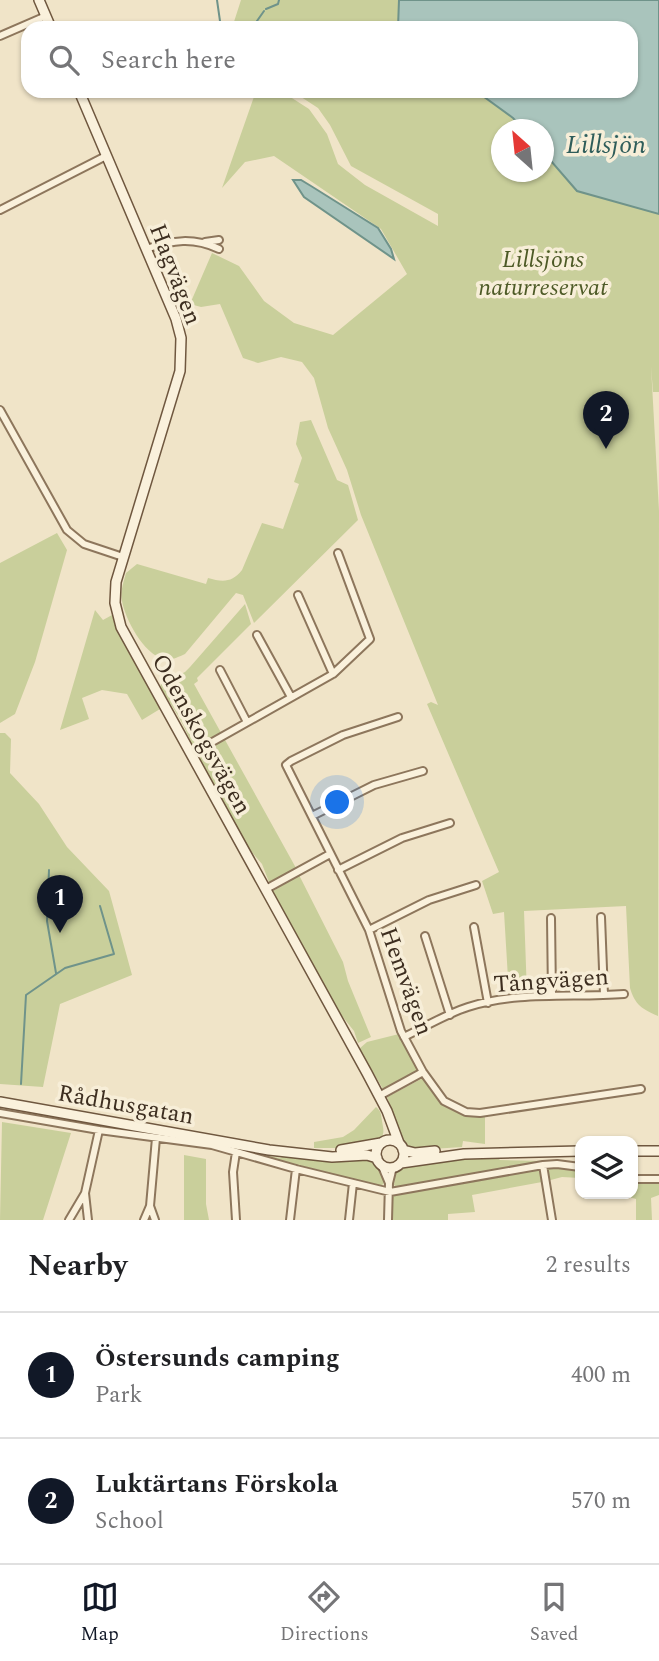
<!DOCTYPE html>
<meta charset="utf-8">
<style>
:root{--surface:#fff;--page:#f2f2f2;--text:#202124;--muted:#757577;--line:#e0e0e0;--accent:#111827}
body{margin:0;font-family:Spectral,serif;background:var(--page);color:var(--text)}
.controls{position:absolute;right:21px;bottom:21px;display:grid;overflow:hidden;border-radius:14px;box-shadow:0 2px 5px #0004}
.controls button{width:63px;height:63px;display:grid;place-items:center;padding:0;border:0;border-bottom:2px solid var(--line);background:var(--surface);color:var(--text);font:35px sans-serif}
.compass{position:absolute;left:491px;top:119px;width:63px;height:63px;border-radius:50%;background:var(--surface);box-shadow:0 2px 5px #0004;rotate:333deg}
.you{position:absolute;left:338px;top:803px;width:24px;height:24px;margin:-18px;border:5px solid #fff;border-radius:50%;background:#1a73e8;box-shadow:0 0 0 10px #1a73e833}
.badge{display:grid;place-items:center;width:46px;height:46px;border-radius:50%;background:var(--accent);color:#fff;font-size:23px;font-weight:700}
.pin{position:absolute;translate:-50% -58px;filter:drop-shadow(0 2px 4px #0008)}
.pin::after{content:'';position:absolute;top:37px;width:24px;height:21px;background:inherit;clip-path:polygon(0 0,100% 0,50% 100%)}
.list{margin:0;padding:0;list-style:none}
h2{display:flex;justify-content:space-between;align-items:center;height:91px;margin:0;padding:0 28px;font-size:30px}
h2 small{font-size:23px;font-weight:400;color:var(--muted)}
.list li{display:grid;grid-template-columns:46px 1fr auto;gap:21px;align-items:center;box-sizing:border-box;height:126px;padding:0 28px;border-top:2px solid var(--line)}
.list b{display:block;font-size:26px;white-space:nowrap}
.list p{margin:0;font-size:23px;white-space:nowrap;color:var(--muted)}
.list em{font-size:23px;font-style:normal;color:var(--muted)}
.icon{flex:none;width:38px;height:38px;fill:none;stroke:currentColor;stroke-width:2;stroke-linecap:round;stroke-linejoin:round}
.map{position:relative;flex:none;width:659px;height:1220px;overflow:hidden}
.search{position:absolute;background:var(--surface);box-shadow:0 2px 5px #0004;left:21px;right:21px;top:21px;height:77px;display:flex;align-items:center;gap:18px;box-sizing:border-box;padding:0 24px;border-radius:21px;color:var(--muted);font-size:26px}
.sheet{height:343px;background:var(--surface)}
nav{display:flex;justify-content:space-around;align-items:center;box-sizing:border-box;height:98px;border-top:2px solid var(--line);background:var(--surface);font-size:19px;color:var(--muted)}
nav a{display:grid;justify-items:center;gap:4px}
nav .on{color:var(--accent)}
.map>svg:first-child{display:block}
.green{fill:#c9cf9b;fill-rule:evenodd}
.water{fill:#a9c4bc;stroke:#6f938a;stroke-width:2}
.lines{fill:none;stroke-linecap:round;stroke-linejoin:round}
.stream{stroke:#6f938a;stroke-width:2}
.street-casing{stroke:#8d765c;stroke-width:10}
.secondary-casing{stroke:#6f573f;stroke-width:12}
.street{stroke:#faf1dc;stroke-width:6}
.secondary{stroke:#faf1dc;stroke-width:9}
.labels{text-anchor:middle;stroke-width:7;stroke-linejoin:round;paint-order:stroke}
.park-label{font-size:24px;font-style:italic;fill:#4d5a26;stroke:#f7eed8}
.street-label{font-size:24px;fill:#3d2e20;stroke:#f7eed8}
.water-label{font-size:26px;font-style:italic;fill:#2f5d5a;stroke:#f7eed8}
</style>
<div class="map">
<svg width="659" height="1220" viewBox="0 0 659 1220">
<rect width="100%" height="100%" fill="#f0e4c8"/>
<path class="green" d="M241,0h418v392h-6l-2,-26 8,145 -1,505c-16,-7 -23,-11 -28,-28l-4,-82 -102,5 3,83 -18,1 -5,-83 -11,2 -11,-33 17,-9 -72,-168 4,-2 7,3 -77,-190 -14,-45 -19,-42 -14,-50 -12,-16 -21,-5 -23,6 -15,-5 -23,-54 -19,3 -11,-3 22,-51 27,13 25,35 30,22 39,12 74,-61 -26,-45 -107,-73 -29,6 -23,26 34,-97h25l28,18 18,25 11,30 27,21 73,41v-12l-87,-48 -21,-41 -12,-17 -26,-17h339v-63h-399zM502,130h42v42h-42z
M311,420l26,60 11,5 10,35 -104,103 -11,-28 -7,-2 -51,61c-7,3 -14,7 -22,5 -19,-5 -38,-40 -41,-58 -2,-10 2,-20 4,-28l11,-9 69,20 2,-6c14,4 24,5 34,-8l20,-47 21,6 16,-45 -5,-2 8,-24 -6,-14 4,-22z
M57,533l10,17 -32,112 -20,52 -15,9v-160z
M245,604l6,20 -54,54 1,3 -4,3 102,184 -27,14 -7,-18 -12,-14 -59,-107c-7,-20 -19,-37 -31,-55l1,-4 24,-12 5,-5z
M95,610l8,10 9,-5 4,14 44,80 -18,11 -15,-26 -25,-4 -20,8 7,21 -29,11z
M0,733h5l6,6 -1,34 29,31 28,43 42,44 23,84 -72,29 -17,83 -43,-3z
M299,875l44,87 5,19 23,56 -13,6 -4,-12 -16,-20 -65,-120z
M399,1034l20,36 -36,19 -24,-40 8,-7z
M423,1078c16,28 28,38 62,36v30l-22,-3 -1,6 -45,3 -11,-4 -19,-49z
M376,1107c5,4 5,7 6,14 1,6 3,12 -1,17 -9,11 -53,10 -67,10v-6l29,-5 11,-7z
M2,1122l69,11 -28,87h-43z
M248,1152l32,6 7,-3 85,4 7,10 5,14 -3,3z
M184,1155l22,4v45l3,16h-25z
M460,1156l37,1 3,3 47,1 -149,27 -4,-3 1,-13c15,-13 46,-13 65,-16z
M557,1164l23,3v11l-18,-1 -15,4 -1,-14z
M535,1168l4,1 3,13 -70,13 3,17 -27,2v6h-58l1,-25z
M633,1179h26v16l-8,3 1,22h-16v-21l-18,-5h15z"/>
<path class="water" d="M399,0h260v214l-82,-23 -33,-38v-23l-21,-1 -10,-11 -37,-27h155v-63h-233z
M293,180h8l10,6 67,42 13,21 3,10 -90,-62z"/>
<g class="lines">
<path class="stream" d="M217,0l4,28
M266,9l12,-5 1,-4
M252,28l12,-17
M49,870l-2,51 9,52
M21,1084l5,-89 39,-27 49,-14 -14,-48"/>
<defs>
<path id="street" d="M0,36l46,-20
M0,210l106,-54
M205,242l14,-2
M146,249c27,-9 47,-12 73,0
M0,410l67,120 17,14 39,13
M298,595l35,79
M257,635l34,62
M220,670l27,52
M398,717l-55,18 -52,26 -5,4 83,165 32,101 22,41 21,29 22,11 14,1 161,-24
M191,754l142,-80 37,-35 -32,-86
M312,816l62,-31 49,-14
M338,870l64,-32 48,-15
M266,889l64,-35
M601,917l3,78
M551,918l1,78
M474,927l14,76
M369,930l60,-30 47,-15
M425,936l25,79
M404,1037c21,-10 42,-23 64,-30 50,-16 104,-9 156,-13
M379,1096l44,-24
M0,1113l99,17 113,15 84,24 94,23 153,-27 14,-1 23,3
M381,1164l8,19
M543,1165l9,55
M633,1179h26
M150,1206l5,14
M69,1220l16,-27
M88,1220l-3,-27 14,-63
M144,1220l6,-14 6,-68
M236,1220l-3,-48 3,-20
M290,1220l6,-51
M349,1220l4,-37
M388,1220l1,-37 4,-16"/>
<path id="secondary" d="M39,0l12,28
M79,91l97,228 5,19 -1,33 -64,211 -1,21 6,24 246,446 20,38 12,32
M0,1102l269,48 63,7 35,-2 10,3
M376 1154a14 14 0 1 1 28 0a14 14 0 1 1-28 0Z
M341,1150l40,-7
M403,1150l12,3 20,-2
M633,1151h26
M401,1163l63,-9 116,-3"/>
</defs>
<use href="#street" class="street-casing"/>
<use href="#secondary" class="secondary-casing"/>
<use href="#street" class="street"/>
<use href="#secondary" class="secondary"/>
</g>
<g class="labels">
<g class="park-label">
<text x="543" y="267">Lillsjöns<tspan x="543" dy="28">naturreservat</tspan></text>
</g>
<g class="street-label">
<text transform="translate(176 274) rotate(69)" y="8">Hagvägen</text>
<text transform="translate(202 734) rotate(61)" y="8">Odenskogsvägen</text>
<text transform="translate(551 980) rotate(-4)" y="8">Tångvägen</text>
<text transform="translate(407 981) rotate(70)" y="8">Hemvägen</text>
<text transform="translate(126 1104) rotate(10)" y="8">Rådhusgatan</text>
</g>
<g class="water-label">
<text x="606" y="153">Lillsjön</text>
</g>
</g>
</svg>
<div class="controls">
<button><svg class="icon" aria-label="layers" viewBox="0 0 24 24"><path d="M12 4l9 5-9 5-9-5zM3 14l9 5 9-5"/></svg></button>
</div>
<svg class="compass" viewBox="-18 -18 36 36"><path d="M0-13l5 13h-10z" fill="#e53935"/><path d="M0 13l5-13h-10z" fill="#757577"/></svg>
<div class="you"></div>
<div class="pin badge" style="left:60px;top:933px">1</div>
<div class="pin badge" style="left:606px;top:449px">2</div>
<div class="search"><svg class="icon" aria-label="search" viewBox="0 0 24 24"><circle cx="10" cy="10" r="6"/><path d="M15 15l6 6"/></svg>Search here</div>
</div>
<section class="sheet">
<h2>Nearby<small>2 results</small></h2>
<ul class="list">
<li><span class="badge">1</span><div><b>Östersunds camping</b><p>Park</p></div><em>400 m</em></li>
<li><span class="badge">2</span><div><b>Luktärtans Förskola</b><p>School</p></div><em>570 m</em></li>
</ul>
</section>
<nav>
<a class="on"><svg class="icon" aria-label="map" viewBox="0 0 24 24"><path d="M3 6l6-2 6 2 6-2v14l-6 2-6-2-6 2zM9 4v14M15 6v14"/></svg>Map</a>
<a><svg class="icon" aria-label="directions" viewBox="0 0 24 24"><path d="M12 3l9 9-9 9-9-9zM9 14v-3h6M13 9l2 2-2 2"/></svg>Directions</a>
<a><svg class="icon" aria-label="saved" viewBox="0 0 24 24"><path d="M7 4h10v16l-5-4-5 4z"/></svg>Saved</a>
</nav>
